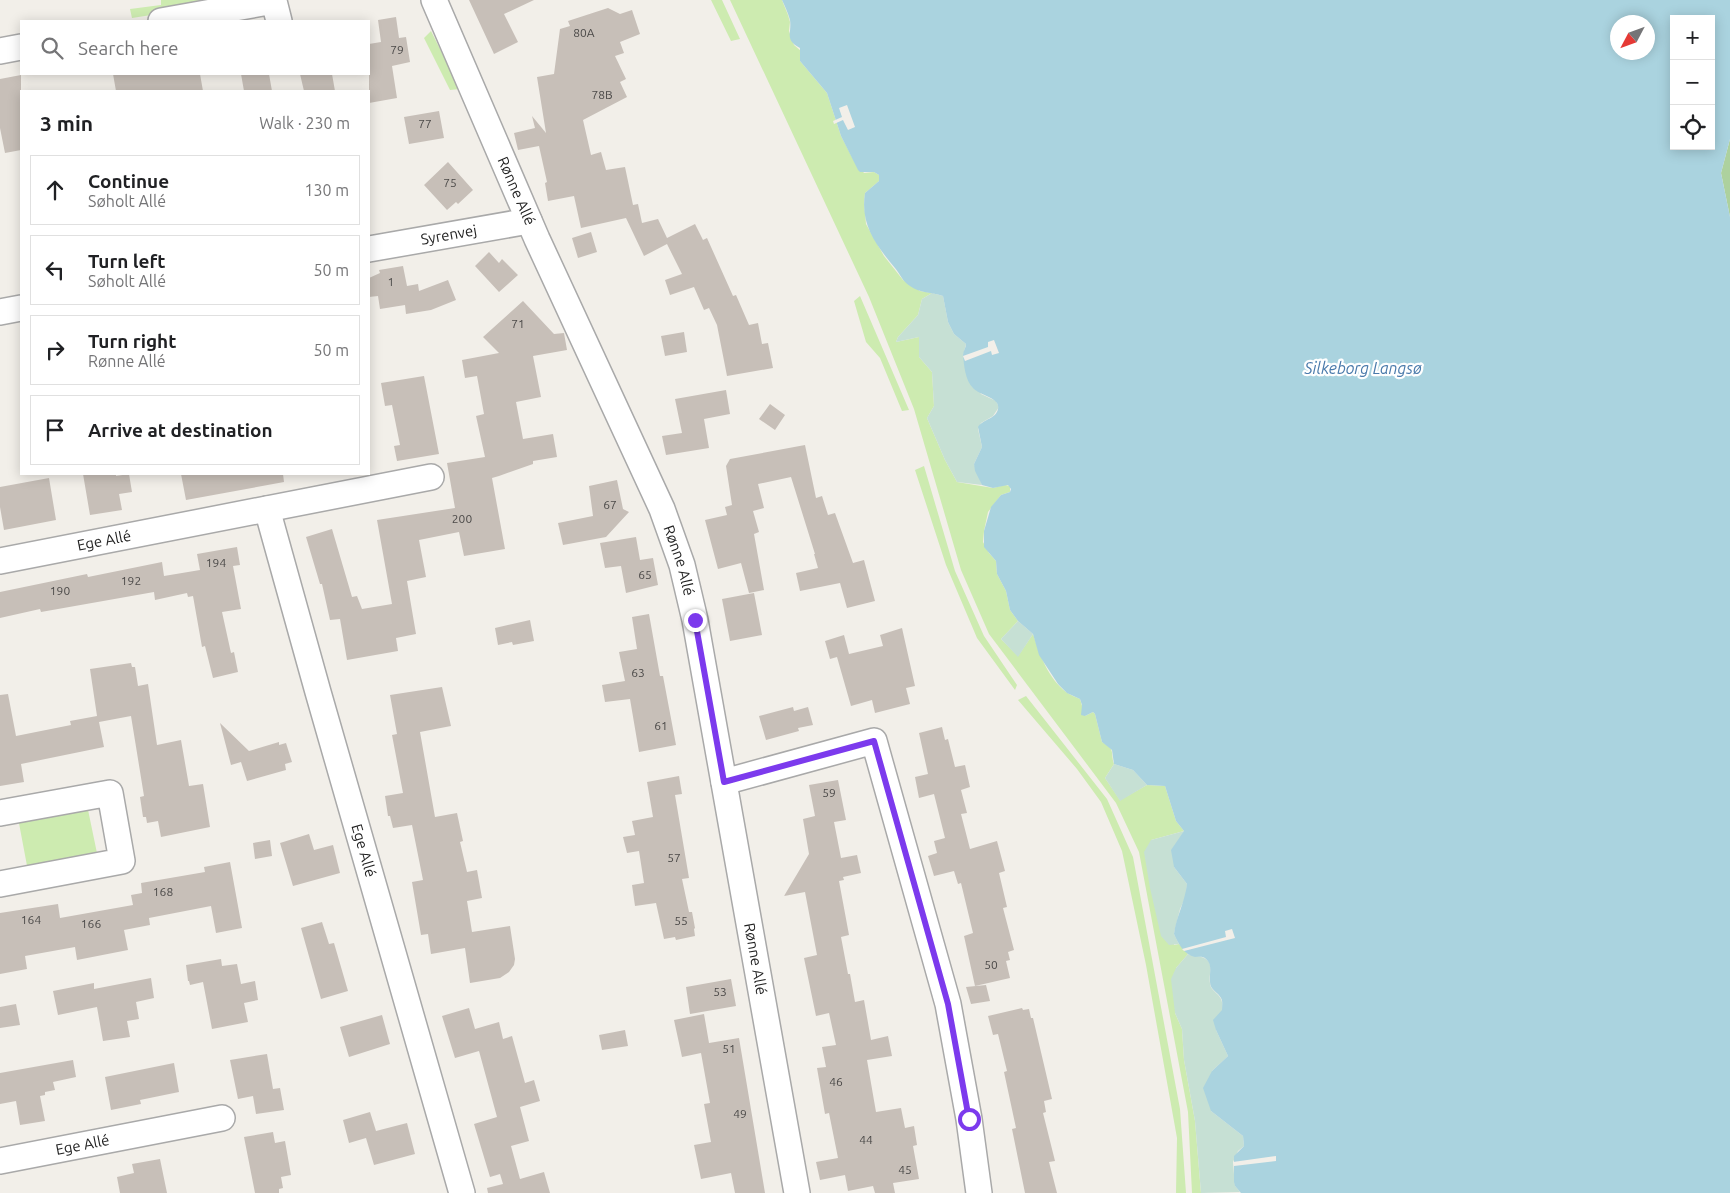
<!DOCTYPE html>
<meta charset="utf-8">
<style>
:root{--surface:#fff;--page:#f6f6f6;--text:#202124;--muted:#757577;--line:#e0e0e0}
body{margin:0;font-family:Ubuntu,sans-serif;background:var(--page);color:var(--text)}
.controls{position:absolute;right:15px;top:15px;display:grid;overflow:hidden;border-radius:0px;box-shadow:0 2px 12px #0003}
.controls button{width:45px;height:45px;display:grid;place-items:center;padding:0;border:0;border-bottom:1px solid var(--line);background:var(--surface);color:var(--text);font:25px sans-serif}
.compass{position:absolute;left:1610px;top:15px;width:45px;height:45px;border-radius:50%;background:var(--surface);box-shadow:0 2px 12px #0003;rotate:229deg}
.stop{position:absolute;width:15px;height:15px;margin:-11px;border:4px solid #7c3aed;border-radius:50%;background:#fff}
.stop.end{background:#7c3aed;border-color:#fff;box-shadow:0 1px 5px #0008}
.list{margin:0;padding:0;list-style:none}
h2{display:flex;justify-content:space-between;align-items:center;height:65px;margin:0;padding:0 20px;font-size:21px}
h2 small{font-size:16px;font-weight:400;color:var(--muted)}
.list li{display:grid;grid-template-columns:32px 1fr auto;gap:15px;align-items:center;box-sizing:border-box;height:70px;margin:0 10px 10px;padding:0 10px;border:1px solid var(--line);border-radius:0px}
.list b{display:block;font-size:19px;white-space:nowrap}
.list p{margin:0;font-size:16px;white-space:nowrap;color:var(--muted)}
.list em{font-size:16px;font-style:normal;color:var(--muted)}
.icon{flex:none;width:28px;height:28px;fill:none;stroke:currentColor;stroke-width:2;stroke-linecap:round;stroke-linejoin:round}
.map{position:relative;flex:none;width:1730px;height:1193px;overflow:hidden}
.search{position:absolute;background:var(--surface);box-shadow:0 2px 12px #0003;left:20px;top:20px;width:350px;height:55px;display:flex;align-items:center;gap:12px;box-sizing:border-box;padding:0 18px;border-radius:0px;color:var(--muted);font-size:19px}
.panel{position:absolute;background:var(--surface);box-shadow:0 2px 12px #0003;left:20px;top:90px;width:350px;height:385px;border-radius:0px}
.map>svg:first-child{display:block}
.grass{fill:#cdebb0}
.forest{fill:#add19e}
.wetland{fill:#c6e0d4}
.water{fill:#aad3df;fill-rule:evenodd}
.pier{fill:#f2efe9}
.building{fill:#c7bfb8}
.lines{fill:none;stroke-linecap:round;stroke-linejoin:round}
.minor-casing{stroke:#a9a9a9;stroke-width:28}
.minor{stroke:#fff;stroke-width:25}
.route{stroke:#7c3aed;stroke-width:6}
.labels{text-anchor:middle;stroke-width:4.5;stroke-linejoin:round;paint-order:stroke}
.number-label{font-size:12px;fill:#4b4948}
.street-label{font-size:15px;fill:#222;stroke:#fff}
.water-label{font-size:16px;font-style:italic;fill:#4a7aab;stroke:#fff}
</style>
<div class="map">
<svg width="1730" height="1193" viewBox="0 0 1730 1193">
<rect width="100%" height="100%" fill="#f2efe9"/>
<path class="grass" d="M161,0h46l-2,5 -9,3 -64,10 -2,-9 31,-4z
M711,0h11l18,39 -9,2z
M730,0h52l6,15 2,7 -1,9 5,14 7,6 -1,10 27,32 14,43 11,21 12,16 10,-1 5,3v6l-14,12 -1,10 2,21 18,32 19,24 17,11 12,2 -10,6 -4,16 -20,22 -2,5 23,-5v20l13,15 2,34 -7,12 18,42 12,22 36,6 12,-3 5,1v6l-9,3 -13,17 -4,19 -1,11 6,11 7,8 1,13 9,17 4,19 8,11 -17,18 17,17 15,-22c7,21 15,44 33,58 4,3 10,5 14,7l5,17 8,-4 2,2 7,28c14,8 8,9 12,22l-9,14 15,22 27,-15 18,1 11,35 8,10 -33,9 23,105 5,-1 9,10 -12,14 -1,45 7,16 2,31 11,61 6,72h-9l-4,-81 -49,-260 -23,-49 -127,-169 -28,-64 -47,-161 -45,-112z
M431,31l29,58 -10,1 -26,-52z
M860,296l49,114 -7,1 -22,-53 -14,-16 -12,-41z
M924,466l31,105 29,65 33,49 -2,5 -38,-52 -31,-73 -31,-95z
M1026,696l81,103 26,58 47,252 6,84h-10l1,-55 -31,-173 -24,-114 -21,-49 -24,-33 -59,-69z
M87,805l11,53 -70,13 -10,-53z"/>
<path class="forest" d="M1730,139v78l-9,-44z"/>
<path class="wetland" d="M932,293l11,3 5,26 6,12 12,10 -3,12 2,5 16,33 15,7 3,6 -6,9 -12,7 -3,6 4,18 -8,17 8,21 -25,-3 -12,-22 -18,-42 7,-12 -2,-34 -13,-15v-20l-23,5 2,-5 20,-22 4,-16z
M1018,621l15,13 -15,23 -17,-18z
M1114,764l19,6 14,15 -27,16 -15,-23z
M1184,831l-10,36 13,17 -1,12 -6,13 -5,20 -1,5 5,10 -10,1 -8,-9 -11,-48 -6,-36 7,-12z
M1188,954c6,3 14,1 19,6 7,7 1,15 3,23 0,6 6,9 9,13 8,9 0,24 -3,34l12,26 -16,15 -1,40 32,25 1,10 -6,5 -5,11 2,24 5,6 -39,1 -6,-72 -11,-61 -2,-31 -7,-16 -4,-34 5,-11z"/>
<path class="water" d="M782,0h948v139l-9,34 9,44v976h-489l-6,-7 -1,-4v-26l10,-10 -1,-10 -32,-25 -8,-23 9,-17 16,-15 -12,-26 -3,-10 9,-10c0,-4 1,-9 -1,-12 -3,-6 -11,-8 -11,-16 -1,-8 3,-17 -4,-23 -3,-3 -7,-2 -11,-2 -11,-2 -17,-14 -21,-23 2,-17 11,-32 13,-50l-13,-17 -3,-17 13,-19 -8,-10 -11,-35 -18,-1 -14,-15 -19,-6 -2,-14 -10,-8 -7,-28 -2,-2 -8,4 -4,-1 1,-10 -2,-6 -13,-6 -9,-9 -19,-29 -6,-21 -15,-13 -8,-11 -4,-19 -9,-17 -1,-13 -12,-14v-16l7,-24 10,-12 9,-3 1,-3 -3,-4 -15,3 -11,-3 -7,-14 -1,-7 8,-17 -4,-20c5,-8 18,-8 20,-18 3,-11 -19,-14 -25,-21 -8,-8 -9,-23 -10,-33 0,-4 3,-7 3,-11l-12,-10 -6,-12 -5,-26c-11,-4 -24,-3 -33,-10 -7,-4 -10,-12 -15,-18 -19,-23 -35,-43 -30,-75l14,-12v-6l-5,-3h-14l-2,-2 -17,-34 -14,-43 -27,-32v-13c-16,-9 -8,-14 -10,-28 -2,-7 -5,-14 -8,-20zM1674,19h37v127h-37zM1618,22h30v30h-30z"/>
<path class="pier" d="M847,105l8,22 -7,3 -5,-10 -9,4 -1,-3 9,-4 -3,-9z
M994,340l5,13 -7,2 -1,-4 -26,10 -2,-5 25,-9v-5z
M1232,929l3,9 -51,13 -2,-2 44,-12 -1,-6z
M1276,1156v5l-42,5 -1,-4z"/>
<path class="building" d="M469,0h65l-30,14 14,28 -24,12z
M608,8l12,6 12,-4 8,24 -20,8 4,11 -9,3 11,23 -6,3 7,15 -44,23 8,35 10,-3 5,18 19,-3 8,38 5,-1 4,19 16,-4 9,19 28,-14 8,16 4,-2 26,58 3,-1 13,30 9,-2 4,21 6,-1 5,25 -46,8 -10,-51 -8,-17 -5,2 -10,-23 -24,8 -5,-15 17,-6 -15,-30 -23,12 -18,-38 -45,10 -7,-32 -26,5 -3,-18 2,-1 -8,-36 -21,4 -4,-17 21,-5 -3,-12 14,17 -9,-56 17,-3 6,-45 10,-3 -2,-5z
M396,17l3,21 7,-1 4,25 -18,4 5,32 -28,5v-59l12,-2 -3,-22z
M113,74h87l3,17h-87z
M241,74h28l3,17h-28z
M300,74h32l3,17h-31z
M21,75v75l-16,3 -5,-25v-49z
M439,111l5,27 -35,6 -5,-27z
M448,162l25,28 -15,14 -2,-2 -9,8 -23,-25z
M591,232l6,20 -19,6 -6,-20z
M489,252l10,11 3,-4 16,16 -19,17 -24,-26z
M403,266l4,20 11,-2 1,7 29,-11 8,20 -25,10 -25,4 -1,-9 -25,4 -2,-13 -9,1v-19l11,-5 -1,-3z
M523,301l31,33 10,-1 3,17 -34,6 8,41 -25,5 7,37 30,-5 4,23 -24,4v3l-34,12 -7,2 13,71 -41,7 -5,-24 -40,8 7,37 -19,4 9,53 -20,4 2,13 -51,9 -7,-41 -10,1 -8,-36h-2l-14,-47 26,-8 20,68 5,-1 5,13 30,-5 -15,-84 78,-12 -8,-45 38,-6 -9,-41 8,-2 -7,-38 -12,2 -3,-18 37,-7 -16,-16z
M684,332l3,20 -22,4 -4,-20z
M424,376l15,78 -42,7 -3,-15 6,-1 -8,-40 -7,1 -4,-23z
M726,390l4,24 -26,5 5,29 -43,7 -4,-19 20,-3 -7,-34z
M770,404l15,11 -10,15 -16,-11z
M805,445l11,53 6,-2 6,19 7,-2 18,50 11,-3 11,41 -28,7 -7,-25 -40,8 -4,-18 22,-5 -4,-14h1l-24,-77 -33,7 6,24 -11,3 6,21 -5,2 10,56 -15,3 -8,-30 -23,6 -13,-49 22,-5 -2,-8 7,-2 -6,-39 4,-7z
M83,474h33v2l13,-2 3,18 -13,2 3,16 -32,5z
M181,474h102l1,8 -98,18z
M49,478l7,42 -52,10 -4,-23v-20z
M617,480l6,29 6,3 -23,25 -43,8 -5,-22 35,-7 -4,-30z
M636,537l4,23 13,-2 5,27 -32,8 -5,-27 -16,2 -5,-25z
M237,547l3,18 -7,1 8,43 -19,3 9,41 3,-1 4,20 -25,6 -8,-32 -3,1 -9,-51 -5,1 -1,-4 -32,7 -1,-8 -113,20 -1,-3 -40,9v-26l87,-18 1,3 74,-15 2,14 36,-6 -3,-16z
M754,593l8,42 -32,6 -8,-42z
M649,614l11,62h3l13,69 -37,7 -9,-53 -25,3 -3,-17 23,-4 -6,-29 18,-3 -5,-32z
M530,620l4,21 -21,4 -1,-3 -14,3 -3,-17z
M902,628l13,58 -9,2 4,16 -35,9 -3,-13 -21,6 -14,-49 -7,2 -5,-18 19,-6 5,19 34,-8 -3,-11z
M131,663l1,4h3l3,19 10,-2 9,61 24,-5 8,46 14,-2 7,43 -49,10 -3,-16 -11,2 -1,-6h-3l-3,-20 4,-1 -13,-80 -32,6 5,25 -83,17 3,18 -24,4v-91l8,-1 8,42 55,-11 -1,-4 27,-5 -7,-47z
M442,687l9,39 -31,6 15,85 22,-4 6,28 -3,1 7,30 10,-2 5,28 -15,3 5,31 38,-6 5,33 -1,6 -5,7 -9,6 -30,5 -5,-35 -34,6 -3,-20 -7,1 -9,-53 11,-2 -11,-55 -19,3 -3,-12h-2l-3,-20 18,-3 -11,-58 5,-1 -7,-39z
M793,707l1,4 14,-4 5,18 -15,3 1,3 -33,9 -7,-24z
M220,723l29,28 30,-9v3l7,-2 6,19 -7,2 1,6 -39,11 -6,-19 -10,3z
M942,727l3,13 3,-1 7,28 10,-2 5,22 -9,3 6,23 -6,1 9,35 27,-8 8,30 -6,2 8,34 -4,1 11,42 -6,2 2,8 -4,1 4,17 -35,8 -11,-50 9,-3 -12,-50 -3,1 -4,-13 -20,5 -6,-20 9,-3 -3,-12 11,-3 -11,-44 -15,4 -4,-21 13,-3 -9,-41z
M679,776l3,18 -7,1 14,83 -7,1 7,33h3l3,16 -1,1 1,7 -19,4 -1,-3 -11,2 -8,-36 -21,3 -3,-21 12,-2 -5,-32 -12,2 -4,-16 12,-2 -3,-14 21,-4 -6,-35z
M838,780l8,40 -12,2 7,36 16,-3 4,18 -18,4 1,3 -5,1 10,54 -8,2 7,37h2l5,28 9,-2 7,40 17,-4 4,20 -25,4 9,52 25,-4 4,20 9,-2 3,19 -4,1 6,33 -26,4 2,10h-20l-2,-7 -25,5 -3,-16 -25,5 -4,-18 22,-4 -9,-45 -4,1 -8,-46 9,-1 -4,-20 14,-2 -7,-32 -13,3 -12,-58 13,-3 -12,-63 -21,4 25,-42 -6,-35 12,-3 -6,-31z
M309,834l5,16 19,-5 7,28 -47,13 -13,-43z
M270,840l2,16 -17,3 -2,-16z
M230,862l12,66 -26,5 -5,-27 -62,12 1,7 -26,5 4,20 -51,10 -2,-13 -50,9 2,13 -27,5v-61l58,-9 2,14 73,-13 -2,-10 11,-2 -1,-10 64,-11 -1,-5z
M322,922l7,22 5,-1 14,48 -27,8 -20,-71z
M221,959l1,7 15,-2 4,20 14,-3 3,19 -14,3 4,19 -36,7 -9,-47 -13,3 -1,-4h-1l-2,-16z
M151,978l3,20 -18,4 3,17 -12,2 3,16 -27,4 -6,-34 -39,8 -5,-24 41,-8v6z
M731,979l5,27 -46,8 -4,-27z
M986,985l4,16 -19,3 -5,-17z
M16,1004l4,21 -20,3v-21z
M469,1008l6,21 24,-7 4,17 9,-3 13,47 9,-3 6,21 -20,6 9,34 -18,5 9,33 24,-7 6,21h-62l-1,-5 16,-4 -3,-10 -10,3 -16,-53 23,-7 -18,-66 -24,7 -13,-42z
M1022,1008l1,2 6,-1 2,9h2l19,81 -8,2 2,11 -3,1 12,48 -6,1 8,31h-32l-13,-64 4,-1 -12,-56 3,-1 -9,-37 -5,1 -5,-19z
M704,1014l5,29 30,-5 26,155h-30l-4,-20 -30,6 -7,-34 17,-3 -7,-38 6,-1 -9,-50 -19,4 -8,-37z
M382,1015l8,29 -41,13 -9,-30z
M625,1030l3,16 -26,4 -3,-15z
M267,1054l6,35 7,-1 4,22 -28,4 -3,-18 -15,3 -8,-39z
M73,1060l3,17 -23,5 2,8 -10,2v3l-5,1 5,25 -25,4 -4,-24 -16,3v-31z
M174,1063l5,29 -39,8 1,4 -30,6 -6,-33z
M370,1112l6,19 31,-8 8,31 -41,11 -8,-27 -17,5 -6,-23z
M273,1132l2,11 10,-2 6,34 -10,2 2,11 -4,1v4h-24l-11,-56z
M160,1159l7,34h-47l-3,-16 17,-4 -2,-9z"/>
<g class="lines">
<defs>
<g id="minor">
<path id="s1" d="M434,0l103,239 125,270 20,56 13,55 102,573"/>
<path d="M161,21l113,-20 5,20"/>
<path d="M0,51l21,-4"/>
<path id="s2" d="M369,249l160,-28"/>
<path d="M0,312l21,-4"/>
<path id="s3" d="M267,509l51,183 144,501"/>
<path id="s4" d="M0,561l431,-84"/>
<path d="M724,782l150,-41 74,263 21,115 10,74"/>
<path d="M0,813l110,-20 12,68 -122,23"/>
<path id="s5" d="M0,1161l222,-43"/>
</g>
</defs>
<use href="#minor" class="minor-casing"/>
<use href="#minor" class="minor"/>
</g>
<g class="lines">
<path class="route" d="M695,620l29,162 150,-41 74,263 21,115"/>
</g>
<g class="labels">
<g class="number-label">
<text x="584" y="37">80A</text>
<text x="397" y="54">79</text>
<text x="602" y="99">78B</text>
<text x="425" y="128">77</text>
<text x="450" y="187">75</text>
<text x="391" y="286">1</text>
<text x="518" y="328">71</text>
<text x="610" y="509">67</text>
<text x="462" y="523">200</text>
<text x="216" y="567">194</text>
<text x="645" y="579">65</text>
<text x="131" y="585">192</text>
<text x="60" y="595">190</text>
<text x="638" y="677">63</text>
<text x="661" y="730">61</text>
<text x="829" y="797">59</text>
<text x="674" y="862">57</text>
<text x="163" y="896">168</text>
<text x="31" y="924">164</text>
<text x="681" y="925">55</text>
<text x="91" y="928">166</text>
<text x="991" y="969">50</text>
<text x="720" y="996">53</text>
<text x="729" y="1053">51</text>
<text x="836" y="1086">46</text>
<text x="740" y="1118">49</text>
<text x="866" y="1144">44</text>
<text x="905" y="1174">45</text>
</g>
<g class="street-label">
<text dy="5" stroke="none"><textPath href="#s1" startOffset="208">Rønne Allé</textPath></text>
<text dy="5" stroke="none"><textPath href="#s2" startOffset="81">Syrenvej</textPath></text>
<text dy="5" stroke="none"><textPath href="#s4" startOffset="106">Ege Allé</textPath></text>
<text dy="5" stroke="none"><textPath href="#s1" startOffset="612">Rønne Allé</textPath></text>
<text dy="5" stroke="none"><textPath href="#s3" startOffset="355">Ege Allé</textPath></text>
<text dy="5" stroke="none"><textPath href="#s1" startOffset="1018">Rønne Allé</textPath></text>
<text dy="5" stroke="none"><textPath href="#s5" startOffset="84">Ege Allé</textPath></text>
</g>
<g class="water-label">
<text x="1363" y="374">Silkeborg Langsø</text>
</g>
</g>
</svg>
<div class="controls">
<button>+</button>
<button>−</button>
<button><svg class="icon" aria-label="locate" viewBox="0 0 24 24"><circle cx="12" cy="12" r="6"/><path d="M12 2v4M12 18v4M2 12h4M18 12h4"/></svg></button>
</div>
<svg class="compass" viewBox="-18 -18 36 36"><path d="M0-13l5 13h-10z" fill="#e53935"/><path d="M0 13l5-13h-10z" fill="#757577"/></svg>
<div class="stop" style="left:969px;top:1119px"></div>
<div class="stop end" style="left:695px;top:620px"></div>
<div class="search"><svg class="icon" aria-label="search" viewBox="0 0 24 24"><circle cx="10" cy="10" r="6"/><path d="M15 15l6 6"/></svg>Search here</div>
<section class="panel">
<h2>3 min<small>Walk · 230 m</small></h2>
<ul class="list">
<li><svg class="icon" aria-label="ahead" viewBox="0 0 24 24"><path d="M12 20V5M6 11l6-6 6 6"/></svg><div><b>Continue</b><p>Søholt Allé</p></div><em>130 m</em></li>
<li><svg class="icon" aria-label="left" viewBox="0 0 24 24"><path d="M17 20v-9H6M10 6l-5 5 5 5"/></svg><div><b>Turn left</b><p>Søholt Allé</p></div><em>50 m</em></li>
<li><svg class="icon" aria-label="right" viewBox="0 0 24 24"><path d="M7 20v-9h11M14 6l5 5-5 5"/></svg><div><b>Turn right</b><p>Rønne Allé</p></div><em>50 m</em></li>
<li><svg class="icon" aria-label="arrive" viewBox="0 0 24 24"><path d="M6 21V4h12l-3 4 3 4H6"/></svg><div><b>Arrive at destination</b></div></li>
</ul>
</section>
</div>
